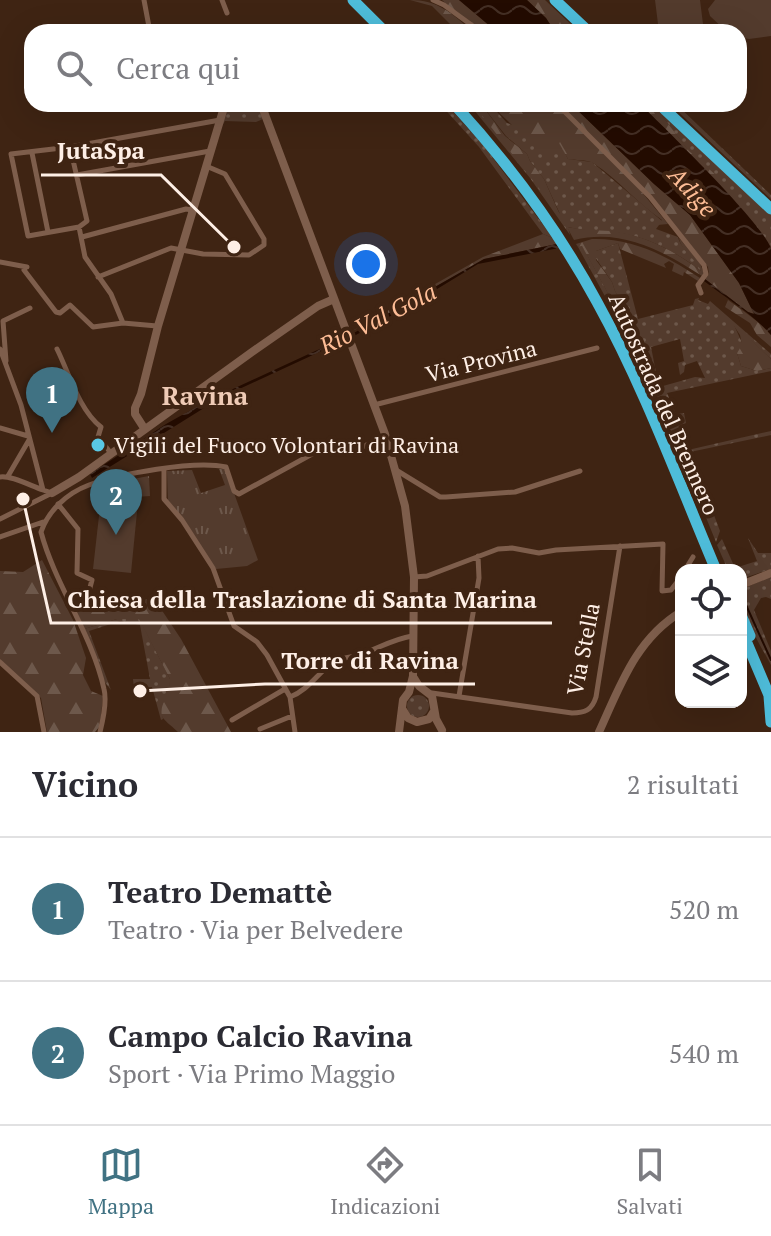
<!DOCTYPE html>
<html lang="it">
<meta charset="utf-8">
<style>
:root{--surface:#fff;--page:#f7f7f7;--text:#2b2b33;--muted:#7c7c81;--line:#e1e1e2;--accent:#407283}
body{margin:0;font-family:"PT Serif",serif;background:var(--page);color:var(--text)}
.controls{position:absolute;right:24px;bottom:24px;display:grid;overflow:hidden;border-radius:16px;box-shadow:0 8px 32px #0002}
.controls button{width:72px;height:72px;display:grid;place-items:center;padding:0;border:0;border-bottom:2px solid var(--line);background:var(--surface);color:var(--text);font:40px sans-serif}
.you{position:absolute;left:366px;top:264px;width:28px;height:28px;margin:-20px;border:6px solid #fff;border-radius:50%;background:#1a73e8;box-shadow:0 0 0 12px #1a73e833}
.badge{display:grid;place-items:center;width:52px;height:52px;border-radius:50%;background:var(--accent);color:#fff;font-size:26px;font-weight:700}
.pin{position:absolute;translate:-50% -66px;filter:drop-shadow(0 2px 4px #0008)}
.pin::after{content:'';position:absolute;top:42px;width:28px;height:24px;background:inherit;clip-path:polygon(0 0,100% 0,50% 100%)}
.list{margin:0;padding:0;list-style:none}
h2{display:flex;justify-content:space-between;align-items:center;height:104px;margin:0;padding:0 32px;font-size:34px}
h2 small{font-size:26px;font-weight:400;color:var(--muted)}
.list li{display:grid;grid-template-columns:52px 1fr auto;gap:24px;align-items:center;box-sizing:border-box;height:144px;padding:0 32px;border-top:2px solid var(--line)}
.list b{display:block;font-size:30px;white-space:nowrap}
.list p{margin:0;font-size:26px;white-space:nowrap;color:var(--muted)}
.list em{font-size:26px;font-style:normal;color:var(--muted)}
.icon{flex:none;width:44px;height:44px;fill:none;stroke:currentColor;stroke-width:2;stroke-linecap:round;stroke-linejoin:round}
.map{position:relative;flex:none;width:771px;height:732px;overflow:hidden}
.search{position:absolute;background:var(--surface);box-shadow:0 8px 32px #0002;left:24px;right:24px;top:24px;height:88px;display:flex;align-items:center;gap:20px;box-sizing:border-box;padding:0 28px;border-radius:24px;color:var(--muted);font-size:30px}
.sheet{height:392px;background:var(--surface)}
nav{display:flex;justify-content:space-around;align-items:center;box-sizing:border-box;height:112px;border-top:2px solid var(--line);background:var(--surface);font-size:22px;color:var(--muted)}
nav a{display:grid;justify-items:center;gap:4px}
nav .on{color:var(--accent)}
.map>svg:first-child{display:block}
.grass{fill:url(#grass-dots);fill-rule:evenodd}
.forest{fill:url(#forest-firs)}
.cemetery{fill:url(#cemetery-stones)}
.park{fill:url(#park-tufts)}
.pitch{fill:#533b2d}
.water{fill:url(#water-waves)}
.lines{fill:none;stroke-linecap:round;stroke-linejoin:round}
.stream{stroke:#230b00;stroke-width:2}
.street{stroke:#7e5e4c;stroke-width:5}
.secondary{stroke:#7e5e4c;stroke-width:8}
.highway{stroke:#4ebcd9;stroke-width:11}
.poi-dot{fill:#59c8e5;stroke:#3f2413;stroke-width:3}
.labels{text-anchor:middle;stroke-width:8;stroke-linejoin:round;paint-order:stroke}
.street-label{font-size:22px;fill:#feefe6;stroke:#3f2413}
.poi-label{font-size:22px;fill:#feefe6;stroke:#3f2413;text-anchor:start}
.water-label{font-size:24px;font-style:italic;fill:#febd96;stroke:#3f2413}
.quarter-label{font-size:26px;font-weight:bold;fill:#efcbb6;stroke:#3f2413}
.leader{fill:none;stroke:#feefe6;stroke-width:3}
.callout-dot{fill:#feefe6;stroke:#3f2413;stroke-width:3}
.callout-label{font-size:24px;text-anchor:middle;font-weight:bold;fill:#feefe6;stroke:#3f2413;stroke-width:8;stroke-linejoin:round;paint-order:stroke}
</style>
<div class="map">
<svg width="771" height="732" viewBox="0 0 771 732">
<defs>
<pattern id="grass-dots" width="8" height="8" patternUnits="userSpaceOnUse" patternTransform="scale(2)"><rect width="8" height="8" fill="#533b2d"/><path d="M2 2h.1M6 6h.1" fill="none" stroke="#6d584b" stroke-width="1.8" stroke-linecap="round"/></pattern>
<pattern id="forest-firs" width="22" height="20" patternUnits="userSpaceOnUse" patternTransform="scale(2)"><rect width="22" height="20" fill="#533b2d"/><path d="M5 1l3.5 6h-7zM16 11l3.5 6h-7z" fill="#6d584b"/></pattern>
<pattern id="cemetery-stones" width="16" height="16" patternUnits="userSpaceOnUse" patternTransform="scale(2)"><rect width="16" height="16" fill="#533b2d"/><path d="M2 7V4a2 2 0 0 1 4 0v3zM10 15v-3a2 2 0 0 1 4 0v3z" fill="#6d584b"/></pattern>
<pattern id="park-tufts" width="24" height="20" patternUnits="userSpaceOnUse" patternTransform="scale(2)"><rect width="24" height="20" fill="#533b2d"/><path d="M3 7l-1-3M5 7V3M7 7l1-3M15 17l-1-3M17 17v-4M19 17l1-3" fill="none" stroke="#6d584b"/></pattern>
<pattern id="water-waves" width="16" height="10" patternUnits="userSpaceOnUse" patternTransform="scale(2)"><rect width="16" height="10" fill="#230b00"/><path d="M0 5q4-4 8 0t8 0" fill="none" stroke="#442f25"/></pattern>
</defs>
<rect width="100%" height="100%" fill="#3f2413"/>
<path class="grass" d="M227,104h29l7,15 -7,3 -31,-1 -5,8z
M440,104h6l37,41 70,93 -10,-4 -64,-87z
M469,104h4l8,9 79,101 -16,-35 -14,-18 -3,-7 -21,-18 -25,-32h9l17,19 52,19 9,17 24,3 70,59 -6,8 22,8c3,13 19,21 23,34 -22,-17 -47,-31 -75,-37 -19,-4 -39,-2 -58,-7l2,8 -40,-57z
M653,104l118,108v35l-80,-93z
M670,104h6l95,91v4z
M618,243l20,76 55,-14 2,-6 4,-1 -1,2 10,4 2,-3 61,53v5l-37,-34 9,20 -6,8 4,13 16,5 14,-3v3l-104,22 9,21 8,-1 2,10 -7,3 9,24 83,-19v4l-81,17 30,79 -4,11 -68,-167 -70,-128 4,-1 2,3 44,81 4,11 5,5 28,65 -11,-38 -18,-45 -21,-37 -3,-9 -17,-25 1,-6zM680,339l4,22 -6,2 2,12 4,-3 1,-7 12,-4 8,17 -10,-1 -32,9 -7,-14 -5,-25z
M748,538l10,15h13v16l-30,10v-9h-13l-11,-25 5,-6 13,29 22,-7z
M771,576v23l-5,-2 -5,1 -7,12 17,41v14c-12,-22 -30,-50 -30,-75z
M139,618l31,61c1,15 -10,25 -7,40l-2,1 -9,-33 -18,1 -1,-9h17l-10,-54 -20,-4 -31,10 22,59 -8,-10 -19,-51 33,-10z
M407 706a11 11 0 1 1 22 0a11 11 0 1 1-22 0Z"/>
<path class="forest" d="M410,0c27,0 43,13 62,32h-14l-26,-26z
M442,0h17l38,32c-21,0 -40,-18 -55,-32z
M527,0h18l34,32h-24l-9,-14z
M473,104h8l24,32 22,18 3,7 14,18 16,36z
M490,104h66l75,75 37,45 -11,1 5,-5c-25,-17 -44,-41 -69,-57 -7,-4 -18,-2 -25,-4l-9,-16 -9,9 -15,-5z
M560,104h11l83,80 36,31 49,68 15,31 -6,-2 -43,-33 4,-5 -1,-7 -30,-38z
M640,104h13l36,47 30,27v7z
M567,227c16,3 28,3 43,4 33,3 65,20 91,40 -5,-12 -20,-20 -22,-33l21,25 4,11 -2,2c-39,-25 -80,-48 -128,-36z
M543,234l10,4 4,6 -73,15 -99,57 -33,15 131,-74z
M592,239c42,-1 74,17 108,39l-2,3 -14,-9 -1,4 -11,-5 2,-7 -5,-3 -5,3 2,4 -46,-19 -2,-6 -22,8v9l16,22 3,9 21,37 33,77 -4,7 -28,-66 -5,-5 -4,-11 -46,-84 -4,1 -2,-3z
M728,300c17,13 29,19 43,35v12l-14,-12 -7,-12 -25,-16z
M730,320l41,39v9l-14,3 -16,-5 -4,-13 5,-8 -2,-10z
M42,560l31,60 13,38 -3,17 8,16 12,5 -3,30 -5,6h-48l-6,-34 -41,-38v-89l23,1z
M147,599l10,4 24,36 50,93h-53c-4,-4 -12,-10 -15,-14 -6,-10 8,-27 7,-39l-31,-60h-22l-33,10 -10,-25 12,6h17l8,-7h21z"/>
<path class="cemetery" d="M149,476l1,20 -16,1 -33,-7v-5z"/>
<path class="park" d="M225,468l33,92 -11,6 -31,3 -48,-67 -1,-31 25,-1 9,23 24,-8 -6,-16z"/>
<path class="pitch" d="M655,0h45l4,32h-45z
M715,0h56v36l-22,3 -10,-2v-5h-12l-17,-16 -2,-7z
M101,498l37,4 -7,71 -38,-4z"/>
<path class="water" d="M459,0h68l19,18 9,14h-58z
M571,104h69c22,21 127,124 131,145 0,21 0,63 0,86 -18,-21 -44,-36 -67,-54l1,-2 43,33 6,2 -15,-31 -49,-68 -36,-31z
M557,244l2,4 -81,16 -67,41 -57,31 -134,62 -128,80 -2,-4 76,-50 41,-23 145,-67 132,-75z"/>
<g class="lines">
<path class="stream" d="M741,594l30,66"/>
<path class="street" d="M144,0l6,32
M222,0l5,13
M433,0l11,5 37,27
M557,104l93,93 54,68 2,9 -8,11 3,8
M70,147l17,74 -8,6 -51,9 -17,-82 59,-7 150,-27
M32,153l16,79
M77,175l133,-24
M79,227l6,30 26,37 12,29
M82,237l104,-28 6,1
M0,262l27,5
M24,270l32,42 4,1 10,-8 23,22 30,-4 34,3
M98,277l73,-29 32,6 46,1 15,-10v-6l-39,-65 -19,-8
M0,349l21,56 22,85 9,3 -52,26
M57,349c12,24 22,61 44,78l-3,10 12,15
M6,361l-3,-40 27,-13
M374,405l223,-57
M0,428l28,8
M164,469v30l18,21 31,48 21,58 23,16 10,13 23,42 5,35
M396,470l44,27h6l69,-5 65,-21
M8,476l21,-36
M0,477c11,-2 31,9 43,13
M58,504l20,25 -1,44 15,7 -4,15 3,8
M0,537l43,-15
M685,570l8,-13
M414,577l13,-1 71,-27 14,-1 27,5 17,-3 107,-6 -1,47 9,-1 10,-13
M0,662l37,34 7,36
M432,693l140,20c13,0 20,-3 24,-16l24,-151
M459,696l20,-118 -1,-22
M290,697c19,-7 28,-25 44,-35 8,-5 16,-4 25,-7 18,-6 34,-16 53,-19
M232,720l53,-31
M260,729l32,-13
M100,732c3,-12 7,-31 4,-43 -12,-55 -49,-104 -63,-157 7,-21 26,-39 48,-47 30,-11 105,-25 137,-18l8,24 5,3 75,-41 51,-7 20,-12"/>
<path class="secondary" d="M261,104l124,330 20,72 9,71 -1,99 -4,16 -6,8 -4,32
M144,428l-9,-14v-6l6,-14 17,-68 67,-222
M52,493l27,-16 173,-125 66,-46 16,-7
M741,585l30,-12
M414,678l5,8 13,10 4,23 6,11
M403,710l5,8 9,4 12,-3 5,-8
M599,732c21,-46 37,-93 82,-120"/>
<path class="highway" d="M353,0l32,32
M555,0l34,32
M454,104c55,60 104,126 143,198 47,85 81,178 119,268
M659,104l112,105
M741,615l9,21
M741,629l30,71
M769,696l2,26"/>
</g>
<circle class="poi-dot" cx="98" cy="445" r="8"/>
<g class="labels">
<g class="street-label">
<text transform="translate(481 361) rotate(-14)" y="8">Via Provina</text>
<text transform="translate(664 404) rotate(66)" y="8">Autostrada del Brennero</text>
<text transform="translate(583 649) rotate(-79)" y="8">Via Stella</text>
</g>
<g class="poi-label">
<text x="114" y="453">Vigili del Fuoco Volontari di Ravina</text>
</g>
<g class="water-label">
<text transform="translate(692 192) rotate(48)" y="8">Adige</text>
<text transform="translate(378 319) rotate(-27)" y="8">Rio Val Gola</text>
</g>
<g class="quarter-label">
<text x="205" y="405">Ravina</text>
</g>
</g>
<path class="leader" d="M234 247L161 175H41M23 499L51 623H552M140 691L265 684H475"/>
<g class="callout-dot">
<circle cx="234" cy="247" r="8"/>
<circle cx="23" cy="499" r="8"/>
<circle cx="140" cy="691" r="8"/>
</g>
<g class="callout-label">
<text x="101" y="159">JutaSpa</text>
<text x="302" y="608">Chiesa della Traslazione di Santa Marina</text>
<text x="370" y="669">Torre di Ravina</text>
</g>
</svg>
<div class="controls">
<button><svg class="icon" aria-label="locate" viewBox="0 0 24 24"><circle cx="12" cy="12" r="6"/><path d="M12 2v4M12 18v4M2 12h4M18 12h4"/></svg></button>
<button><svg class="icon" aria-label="layers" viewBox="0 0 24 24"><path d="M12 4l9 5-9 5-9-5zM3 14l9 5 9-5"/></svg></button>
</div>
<div class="you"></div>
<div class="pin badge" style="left:52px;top:433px">1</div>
<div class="pin badge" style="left:116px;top:535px">2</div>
<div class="search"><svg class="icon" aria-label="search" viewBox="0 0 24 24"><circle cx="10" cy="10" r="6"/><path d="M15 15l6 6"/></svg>Cerca qui</div>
</div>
<section class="sheet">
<h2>Vicino<small>2 risultati</small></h2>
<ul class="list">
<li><span class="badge">1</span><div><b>Teatro Demattè</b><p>Teatro · Via per Belvedere</p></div><em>520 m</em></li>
<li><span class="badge">2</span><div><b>Campo Calcio Ravina</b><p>Sport · Via Primo Maggio</p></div><em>540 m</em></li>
</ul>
</section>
<nav>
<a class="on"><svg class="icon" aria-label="map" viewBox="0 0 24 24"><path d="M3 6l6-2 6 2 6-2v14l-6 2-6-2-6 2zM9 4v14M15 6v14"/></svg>Mappa</a>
<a><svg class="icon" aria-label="directions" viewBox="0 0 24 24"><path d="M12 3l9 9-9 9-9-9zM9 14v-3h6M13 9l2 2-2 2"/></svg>Indicazioni</a>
<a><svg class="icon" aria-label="saved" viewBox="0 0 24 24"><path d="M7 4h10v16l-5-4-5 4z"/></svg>Salvati</a>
</nav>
